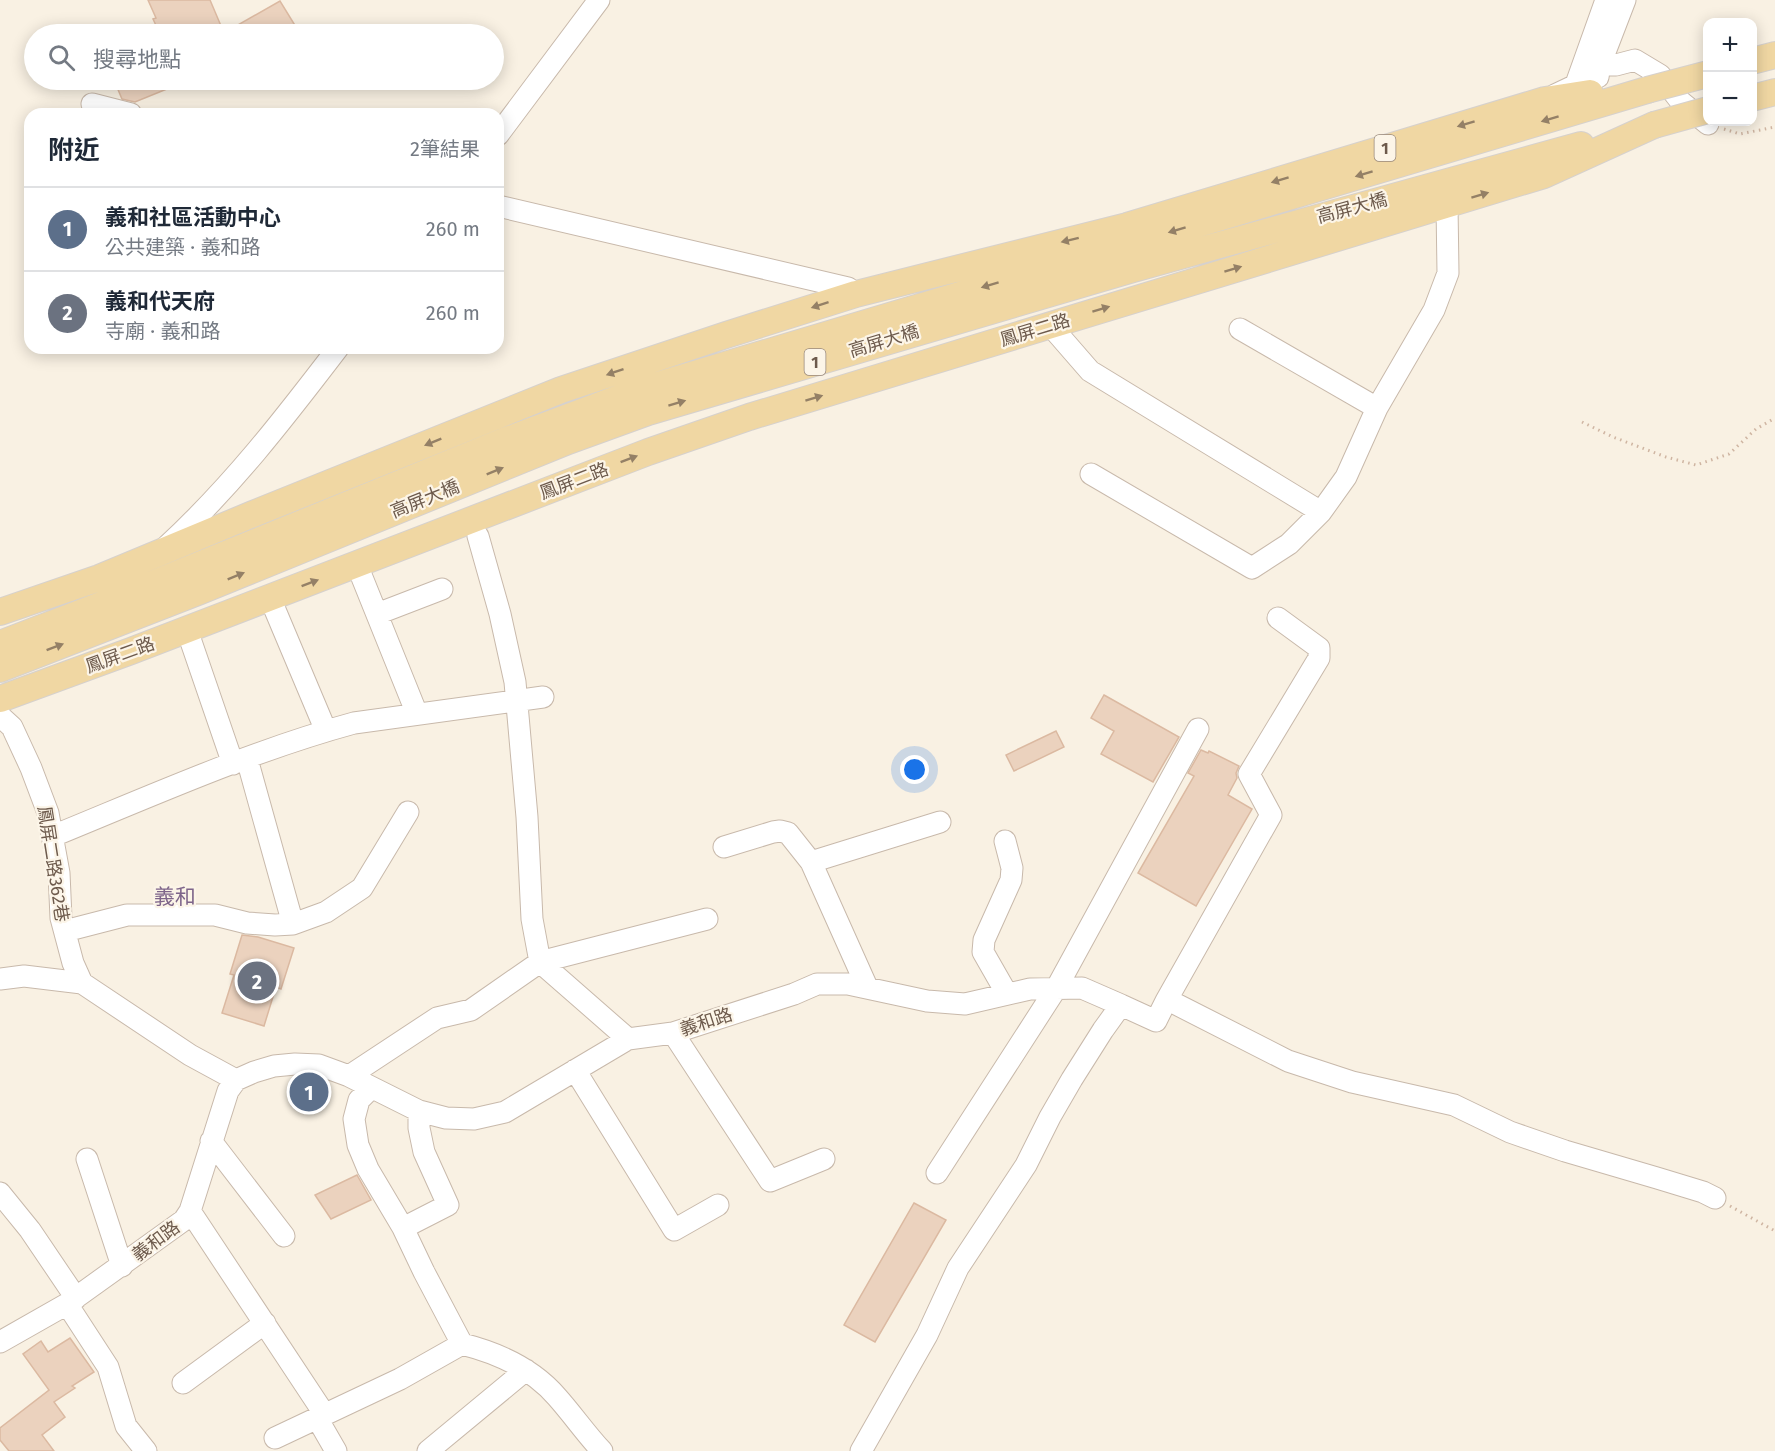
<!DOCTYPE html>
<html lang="zh-TW">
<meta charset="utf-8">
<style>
:root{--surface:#fff;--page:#f6f6f7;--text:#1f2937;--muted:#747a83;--line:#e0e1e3;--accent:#d47857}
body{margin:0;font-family:"Fira Sans","Noto Sans TC",sans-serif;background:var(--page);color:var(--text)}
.controls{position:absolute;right:18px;top:18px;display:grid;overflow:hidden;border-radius:12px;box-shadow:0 3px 15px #0003}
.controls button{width:54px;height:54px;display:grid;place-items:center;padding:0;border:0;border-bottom:2px solid var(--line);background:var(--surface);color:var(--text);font:30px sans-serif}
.you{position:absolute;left:915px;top:770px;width:21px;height:21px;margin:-15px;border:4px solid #fff;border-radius:50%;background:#1a73e8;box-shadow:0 0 0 9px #1a73e833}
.badge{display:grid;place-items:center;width:39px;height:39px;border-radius:50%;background:var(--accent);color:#fff;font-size:20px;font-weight:700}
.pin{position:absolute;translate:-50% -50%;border:3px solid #fff;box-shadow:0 2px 6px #0006}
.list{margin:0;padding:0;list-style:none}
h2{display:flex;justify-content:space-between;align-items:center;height:78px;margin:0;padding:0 24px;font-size:26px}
h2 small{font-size:20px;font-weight:400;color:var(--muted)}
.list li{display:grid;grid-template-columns:39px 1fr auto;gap:18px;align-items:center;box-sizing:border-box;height:84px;padding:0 24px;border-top:2px solid var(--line)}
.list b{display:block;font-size:22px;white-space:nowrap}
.list p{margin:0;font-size:20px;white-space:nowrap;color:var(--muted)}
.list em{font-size:20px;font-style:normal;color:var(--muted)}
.icon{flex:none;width:33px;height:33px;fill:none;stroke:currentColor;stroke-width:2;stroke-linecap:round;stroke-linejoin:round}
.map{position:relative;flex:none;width:1775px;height:1451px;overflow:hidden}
.search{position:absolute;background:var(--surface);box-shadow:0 3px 15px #0003;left:24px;top:24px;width:480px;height:66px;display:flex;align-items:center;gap:15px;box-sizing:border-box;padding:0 21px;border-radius:33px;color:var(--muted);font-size:22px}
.panel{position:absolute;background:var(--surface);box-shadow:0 3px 15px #0003;left:24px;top:108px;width:480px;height:246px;border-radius:18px}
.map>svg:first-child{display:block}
.building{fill:#ebd2be;stroke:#dbb9a1;stroke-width:1.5}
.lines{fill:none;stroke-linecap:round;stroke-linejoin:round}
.minor-casing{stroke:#c8b9ab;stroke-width:23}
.major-casing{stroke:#d6d1cd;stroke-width:28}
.path{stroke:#cfb5a2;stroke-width:3;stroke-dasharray:1.5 4.5;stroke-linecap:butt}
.minor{stroke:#fff;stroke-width:21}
.major{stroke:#f0d7a3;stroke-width:26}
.major-bridge-casing{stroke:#d6d1cd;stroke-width:28;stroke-linecap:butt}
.major-bridge{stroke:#f0d7a3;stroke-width:26}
.oneway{fill:#948066}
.labels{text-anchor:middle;stroke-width:4.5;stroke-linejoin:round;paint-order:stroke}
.shield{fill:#fcf5e8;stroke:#98887b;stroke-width:1.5}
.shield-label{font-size:16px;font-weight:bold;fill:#6d5a4c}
.street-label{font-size:18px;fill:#6d5a4c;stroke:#fcf5e8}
.quarter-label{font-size:21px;fill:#7e658a;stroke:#fcf5e8}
</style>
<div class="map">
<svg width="1775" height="1451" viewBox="0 0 1775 1451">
<rect width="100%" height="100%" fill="#f9f1e3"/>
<path class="building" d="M148,0h62l14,33 56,-32 16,26 -12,7h-124l-7,-15 3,-1z
M114,80h75l-54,22 -13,-3z
M1104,695l75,42 -26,45 -52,-28 13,-23 -23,-13z
M1056,731l8,16 -50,24 -8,-16z
M1201,750l7,3 1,-2 30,15 -3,7 1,5 -9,17 24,14 -56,97 -58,-33 56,-97 -6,-3z
M242,935l16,2 36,11 -13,41 -5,-2 -12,39 -42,-13 12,-38 -4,-1z
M357,1175l14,25 -40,19 -16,-24z
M914,1203l32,17 -71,122 -31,-17z
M70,1338l24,34 -22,14 3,2 -21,14 11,15 -23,18 12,16h-45l-9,-11v-12l49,-38 -26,-36 18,-13 7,11z"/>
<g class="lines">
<defs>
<path id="minor" d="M1598,77l2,-12 25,-65
M1576,84l30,-84
M1555,95l21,-10 24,-20h16l19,-5 25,15 21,27 27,22
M92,104l39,10
M498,135l101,-135
M498,206l350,82 8,6
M1050,325l40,46 231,141
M1240,329l137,79
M1091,474l161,94 37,-24 32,-32 25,-35 31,-69 57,-98 14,-37 -1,-68
M478,536l22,78 15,68 12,135 5,102 8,43 88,77
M166,547c66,-61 117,-127 172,-199
M357,565l60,149
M270,598l56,133
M377,614l65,-25
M187,630l46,134
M0,716l12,11 19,41 17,45 11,60 2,45 12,45 9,20
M247,759l46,165
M53,836c98,-40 198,-85 301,-113l189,-26
M1005,841l7,27 -1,12 -27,60 -1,12 24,42
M724,847l49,-15 7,-1 8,2 23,29 56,125
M811,862l129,-40
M65,931l62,-16h88l32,8 28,2 18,-1 33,-12 36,-24 46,-76
M0,979l24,-3 58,7 108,72 46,25
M1166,1001l105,-186 -22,-41 70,-116v-10l-41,-30
M1121,1005l35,16 10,-20 8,2 114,58 64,21 102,23 56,27 55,19 92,27 46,14 12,6
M673,1033l97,148 54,-22
M575,1070l99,160 44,-25
M349,1076l88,-58 34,-8 69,-48 167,-43
M371,1088l-12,12 -5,19 4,26 10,24 35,59
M419,1111v17l5,24 24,53 -45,23 21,44 38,72c36,9 71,25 95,53 16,18 29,37 45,54
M211,1141l73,95
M87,1159l35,107
M937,1173l120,-186 141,-258
M0,1193l30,37 46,68
M190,1211l135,204
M67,1304l41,63 18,59 20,25
M0,1342l67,-38 117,-84 6,-9 38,-120 8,-11 18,-8 20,-6 21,-2 24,1 30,11 70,35 27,7 28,1 31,-7 123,-73 45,-6 121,-39 23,-10h31l79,17 38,3 65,-15 52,-1 39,17 -18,25 -31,49 -22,38 -24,48 -68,103 -31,67 -66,116
M183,1383l82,-60
M317,1418l19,33
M275,1438l125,-59 62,-35
M428,1451l98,-81"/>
<path id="major" d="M1752,61l23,-6
M1752,98l23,-6
M0,612l99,-34 154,-64 308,-124 165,-55 130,-41 271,-68 418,-126 45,-7
M0,644l98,-38 406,-165 134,-50 1009,-301
M0,669l198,-77 370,-151 80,-29 485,-143 448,-124
M0,699l131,-48 517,-199 101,-35 795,-242 110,-50"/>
</defs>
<use href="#minor" class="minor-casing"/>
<use href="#major" class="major-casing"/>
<path class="path" d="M1724,129l16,5 35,-7
M1582,422l31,15 53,20 30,8 33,-11 27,-25 19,-11
M1730,1206l45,25"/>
<use href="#minor" class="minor"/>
<use href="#major" class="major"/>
<defs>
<path id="major-bridge" d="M1647,90l61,-16
M1654,125l54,-15"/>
</defs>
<use href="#major-bridge" class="major-bridge-casing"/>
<use href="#major-bridge" class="major-bridge"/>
</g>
<defs><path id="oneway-solid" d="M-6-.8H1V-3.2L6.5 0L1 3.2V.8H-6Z" transform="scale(1.5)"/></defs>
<g class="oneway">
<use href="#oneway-solid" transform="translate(1550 119) rotate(163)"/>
<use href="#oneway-solid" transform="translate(1466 124) rotate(163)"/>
<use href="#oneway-solid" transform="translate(1364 174) rotate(163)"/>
<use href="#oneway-solid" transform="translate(1280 180) rotate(163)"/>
<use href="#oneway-solid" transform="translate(1480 195) rotate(-17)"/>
<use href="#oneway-solid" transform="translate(1177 230) rotate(163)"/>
<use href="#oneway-solid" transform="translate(1070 240) rotate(166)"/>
<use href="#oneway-solid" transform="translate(1233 269) rotate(-17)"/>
<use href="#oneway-solid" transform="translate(990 285) rotate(163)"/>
<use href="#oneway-solid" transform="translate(820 305) rotate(162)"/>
<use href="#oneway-solid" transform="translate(1101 309) rotate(-17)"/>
<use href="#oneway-solid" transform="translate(615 372) rotate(161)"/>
<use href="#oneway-solid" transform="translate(814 398) rotate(-17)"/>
<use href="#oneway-solid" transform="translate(677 403) rotate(-17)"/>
<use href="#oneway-solid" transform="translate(433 442) rotate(158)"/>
<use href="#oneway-solid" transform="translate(629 459) rotate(-21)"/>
<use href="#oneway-solid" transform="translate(495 471) rotate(-22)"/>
<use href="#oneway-solid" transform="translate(236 576) rotate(-22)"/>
<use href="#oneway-solid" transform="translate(310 583) rotate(-21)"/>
<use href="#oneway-solid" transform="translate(55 647) rotate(-21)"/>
</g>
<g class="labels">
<g class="shield">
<rect x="1374.5" y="135" width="21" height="26" rx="4.5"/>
<rect x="804.5" y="349" width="21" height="26" rx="4.5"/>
</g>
<g class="shield-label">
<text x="1385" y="154">1</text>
<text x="815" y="368">1</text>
</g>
<g class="street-label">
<text transform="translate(1352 208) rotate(-15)" y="6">高屏大橋</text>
<text transform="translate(1035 330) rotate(-17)" y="6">鳳屏二路</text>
<text transform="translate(884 341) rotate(-17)" y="6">高屏大橋</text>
<text transform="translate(574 481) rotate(-21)" y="6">鳳屏二路</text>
<text transform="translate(425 499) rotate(-22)" y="6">高屏大橋</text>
<text transform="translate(120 655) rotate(-20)" y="6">鳳屏二路</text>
<text transform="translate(53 864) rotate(81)" y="6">鳳屏二路362巷</text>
<text transform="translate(706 1022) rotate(-18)" y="6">義和路</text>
<text transform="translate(156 1241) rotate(-37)" y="6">義和路</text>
</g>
<g class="quarter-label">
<text x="175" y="904">義和</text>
</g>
</g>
</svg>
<div class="controls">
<button>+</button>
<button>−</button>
</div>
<div class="you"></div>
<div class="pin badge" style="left:309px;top:1092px;background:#5c6f8a">1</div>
<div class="pin badge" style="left:257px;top:981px;background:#6b7280">2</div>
<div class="search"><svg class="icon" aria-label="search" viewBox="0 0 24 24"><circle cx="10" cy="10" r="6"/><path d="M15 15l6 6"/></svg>搜尋地點</div>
<section class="panel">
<h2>附近<small>2筆結果</small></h2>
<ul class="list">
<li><span class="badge" style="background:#5c6f8a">1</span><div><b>義和社區活動中心</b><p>公共建築 · 義和路</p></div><em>260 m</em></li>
<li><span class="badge" style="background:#6b7280">2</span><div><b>義和代天府</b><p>寺廟 · 義和路</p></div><em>260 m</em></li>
</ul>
</section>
</div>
